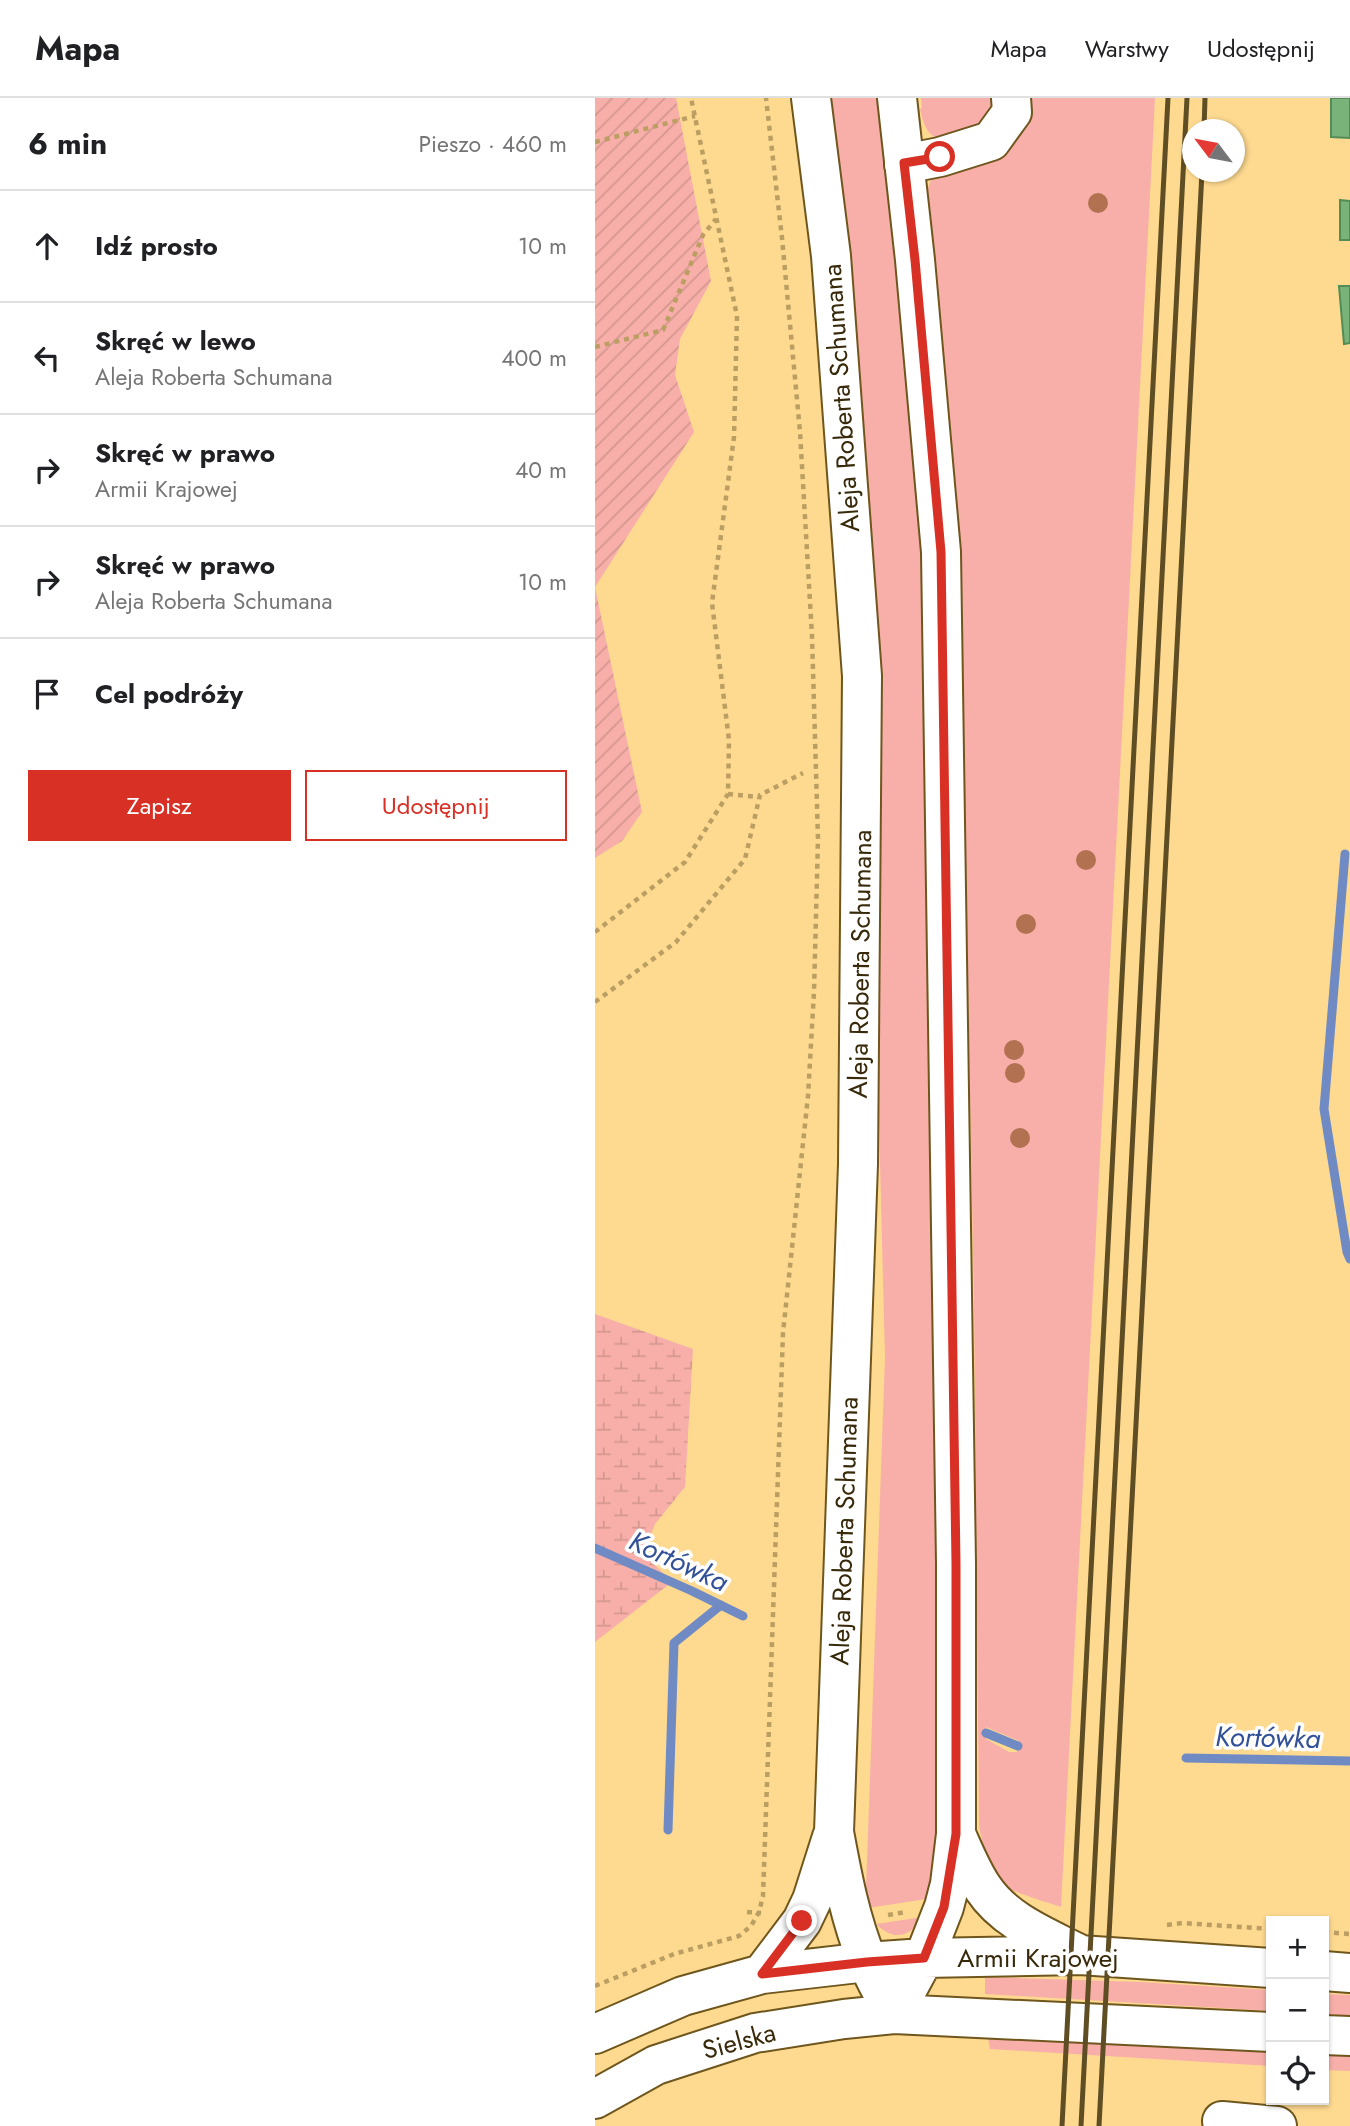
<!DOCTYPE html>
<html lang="pl">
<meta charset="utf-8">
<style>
:root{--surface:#fff;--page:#f6f6f6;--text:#202124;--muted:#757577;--line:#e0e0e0;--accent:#d93025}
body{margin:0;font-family:Jost,sans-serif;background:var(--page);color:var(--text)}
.controls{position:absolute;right:21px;bottom:21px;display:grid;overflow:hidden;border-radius:0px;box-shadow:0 2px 5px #0004}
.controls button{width:63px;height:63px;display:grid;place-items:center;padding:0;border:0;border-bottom:2px solid var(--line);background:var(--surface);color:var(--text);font:35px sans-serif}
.compass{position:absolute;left:587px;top:21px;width:63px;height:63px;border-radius:50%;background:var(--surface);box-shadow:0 2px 5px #0004;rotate:302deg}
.stop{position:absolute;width:21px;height:21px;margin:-16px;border:5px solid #d93025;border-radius:50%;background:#fff}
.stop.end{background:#d93025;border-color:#fff;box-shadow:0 2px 7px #0008}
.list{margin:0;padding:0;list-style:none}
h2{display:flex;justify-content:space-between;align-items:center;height:91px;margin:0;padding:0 28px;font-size:30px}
h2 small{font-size:23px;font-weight:400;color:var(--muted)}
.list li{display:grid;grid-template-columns:46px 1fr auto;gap:21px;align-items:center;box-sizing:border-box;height:112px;padding:0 28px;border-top:2px solid var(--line)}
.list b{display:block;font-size:26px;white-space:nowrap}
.list p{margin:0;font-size:23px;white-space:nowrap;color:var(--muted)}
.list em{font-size:23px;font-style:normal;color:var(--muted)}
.actions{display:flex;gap:14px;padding:21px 28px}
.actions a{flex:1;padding:16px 0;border:2px solid var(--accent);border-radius:0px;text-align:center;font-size:24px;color:var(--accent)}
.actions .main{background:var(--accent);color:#fff}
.icon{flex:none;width:38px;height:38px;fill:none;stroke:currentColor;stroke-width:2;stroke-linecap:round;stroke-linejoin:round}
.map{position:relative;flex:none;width:755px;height:2028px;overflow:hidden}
header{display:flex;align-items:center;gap:42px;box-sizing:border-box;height:98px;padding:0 35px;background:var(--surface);border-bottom:2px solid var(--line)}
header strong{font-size:33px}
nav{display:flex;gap:38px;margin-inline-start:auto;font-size:24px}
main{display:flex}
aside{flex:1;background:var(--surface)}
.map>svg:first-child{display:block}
.grass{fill:#f8afa9;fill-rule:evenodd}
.wetland{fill:url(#wetland-marsh)}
.garden{fill:url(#garden-furrows)}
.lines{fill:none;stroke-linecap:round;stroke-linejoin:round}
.stream{stroke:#708bc4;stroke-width:9}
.building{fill:#7ab37a;stroke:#548c55;stroke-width:2}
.minor-casing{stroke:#6f561d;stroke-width:42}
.major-casing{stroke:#6f561d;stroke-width:42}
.path{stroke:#bb9e62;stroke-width:4.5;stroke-dasharray:5 5;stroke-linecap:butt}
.minor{stroke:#fff;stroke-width:38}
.major{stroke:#fff;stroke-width:38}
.rail{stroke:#5f4d24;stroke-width:5}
.tree{fill:#b27251}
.route{stroke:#d93025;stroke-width:9}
.labels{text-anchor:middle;stroke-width:7;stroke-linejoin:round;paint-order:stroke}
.street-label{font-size:26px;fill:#372909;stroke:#fff}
.water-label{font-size:28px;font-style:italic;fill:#325198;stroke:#fff}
</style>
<header>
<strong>Mapa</strong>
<nav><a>Mapa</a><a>Warstwy</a><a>Udostępnij</a></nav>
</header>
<main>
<aside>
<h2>6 min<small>Pieszo · 460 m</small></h2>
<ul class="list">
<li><svg class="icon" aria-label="ahead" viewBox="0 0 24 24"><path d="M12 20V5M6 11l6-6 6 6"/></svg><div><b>Idź prosto</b></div><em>10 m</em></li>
<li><svg class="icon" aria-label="left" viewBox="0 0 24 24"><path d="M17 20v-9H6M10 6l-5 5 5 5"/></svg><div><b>Skręć w lewo</b><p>Aleja Roberta Schumana</p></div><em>400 m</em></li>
<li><svg class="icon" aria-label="right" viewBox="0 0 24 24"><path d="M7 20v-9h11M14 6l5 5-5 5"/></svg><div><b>Skręć w prawo</b><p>Armii Krajowej</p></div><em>40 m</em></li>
<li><svg class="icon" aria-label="right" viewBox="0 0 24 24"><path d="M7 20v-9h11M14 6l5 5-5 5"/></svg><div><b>Skręć w prawo</b><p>Aleja Roberta Schumana</p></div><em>10 m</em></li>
<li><svg class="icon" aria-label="arrive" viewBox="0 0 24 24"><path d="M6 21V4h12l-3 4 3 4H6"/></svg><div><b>Cel podróży</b></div></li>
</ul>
<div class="actions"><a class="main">Zapisz</a><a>Udostępnij</a></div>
</aside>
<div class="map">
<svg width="755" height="2028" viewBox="0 0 755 2028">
<defs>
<pattern id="wetland-marsh" width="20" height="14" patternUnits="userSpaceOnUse" patternTransform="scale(1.75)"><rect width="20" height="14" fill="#f8afa9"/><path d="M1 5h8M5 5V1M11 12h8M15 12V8" fill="none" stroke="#d59790"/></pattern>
<pattern id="garden-furrows" width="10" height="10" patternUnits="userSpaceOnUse" patternTransform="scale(1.75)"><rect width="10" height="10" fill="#f8afa9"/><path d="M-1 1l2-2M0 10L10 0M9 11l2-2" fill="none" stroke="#d59790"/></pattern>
</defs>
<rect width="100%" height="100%" fill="#feda90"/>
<path class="grass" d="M234,0h51l44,417 10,344 5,998 -6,41 -65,10 -2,-19 19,-532 -6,-233 1,-184 -4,-239z
M326,0h76l-16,30c-33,9 -52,25 -61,-19l2,-1z
M421,0h139l-94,1809c-12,-4 -49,-15 -57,-21 -16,-12 -21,-41 -25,-60l-5,-523 -13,-688 -9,-151 -12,-148 -14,-122 7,-20zM391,1629l33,14 -2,11h-8l-23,-13z
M328,1819c-14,20 -28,25 -47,7z
M390,1879l155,5 131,8v21l-286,-17z
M729,1896l26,1v21l-26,-2z
M392,1935l284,17v16l-281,-17z
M729,1956l26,1v16l-26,-1z"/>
<path class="wetland" d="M0,1216l98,35 -8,138 -30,37 -12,29 29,29 -77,60z"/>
<path class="garden" d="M0,0h81l35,183 -31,58 -5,36 19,57 -99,155 47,225 -20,29 -27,17z"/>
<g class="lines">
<path class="stream" d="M750,756l-21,255 23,143 3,7
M0,1450l97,43 51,25
M391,1635l32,13
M591,1660l164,3
M73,1732l6,-187 47,-38"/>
</g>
<path class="building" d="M736,0h19v40l-19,-1z
M745,102l10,1v39h-10z
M744,188h11v57l-6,1z"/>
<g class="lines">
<defs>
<path id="minor" d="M309,66l36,-7 51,-16 21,-29 -1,-14
M627,2023l55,5"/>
<path id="major" d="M216,0l20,158 31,420 -4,488 -24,668c8,43 16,87 33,128 7,19 18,37 27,54
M361,1736c8,18 16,38 27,54 22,33 61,48 94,65
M729,1873l26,2
M167,1876l40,-53 10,-21 20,-63
M299,1916l30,-56 20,-51 6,-23 6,-50v-270l-15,-1012 -26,-292 -18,-162
M0,1936l88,-38 79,-22 105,-12 57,-4 156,-3 191,13
M729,1937l26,1
M0,2001l61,-34 99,-32 89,-14 50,-5 377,18"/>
</defs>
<use href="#minor" class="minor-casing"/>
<use href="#major" class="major-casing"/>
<path class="path" d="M0,44l100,-26
M0,249l68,-17 40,-95 13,-16
M133,696l31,3
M0,834l90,-70 43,-68 1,-54 -17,-137 22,-166 3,-121 -46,-218
M0,904l81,-60 69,-83 15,-64 43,-22
M152,1814l14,1
M293,1817l18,-3
M572,1827l15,-2 89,6
M729,1834l26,2
M0,1888l79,-32 65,-18 12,-10 8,-14 4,-16 20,-563 25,-237 6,-104 4,-153 -6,-203 -12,-204 -18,-194 -16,-140"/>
<use href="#minor" class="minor"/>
<use href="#major" class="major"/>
<path class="rail" d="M609,32l1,-32
M467,2028l106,-2028
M486,2028l106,-2028
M504,2028l103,-1954"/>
</g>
<g class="tree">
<circle cx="503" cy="105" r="10"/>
<circle cx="491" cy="762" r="10"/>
<circle cx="431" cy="826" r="10"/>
<circle cx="419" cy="952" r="10"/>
<circle cx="420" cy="975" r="10"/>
<circle cx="425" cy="1040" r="10"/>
</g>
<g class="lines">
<path class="route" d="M207,1823l-40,53 105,-12 57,-4 20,-51 12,-73v-270l-15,-1012 -26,-292 -11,-97 36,-6"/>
</g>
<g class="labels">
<g class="street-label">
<text transform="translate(246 300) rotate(-94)" y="9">Aleja Roberta Schumana</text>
<text transform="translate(265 866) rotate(-89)" y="9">Aleja Roberta Schumana</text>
<text transform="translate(249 1433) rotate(-88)" y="9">Aleja Roberta Schumana</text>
<text x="443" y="1869">Armii Krajowej</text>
<text transform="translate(144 1943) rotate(-15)" y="9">Sielska</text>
</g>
<g class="water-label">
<text transform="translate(84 1463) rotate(25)" y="10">Kortówka</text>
<text transform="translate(673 1639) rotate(1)" y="10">Kortówka</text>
</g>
</g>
</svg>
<div class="controls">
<button>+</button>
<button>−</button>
<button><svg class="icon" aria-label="locate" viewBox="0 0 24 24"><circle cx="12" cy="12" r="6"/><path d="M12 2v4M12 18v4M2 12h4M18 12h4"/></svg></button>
</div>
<svg class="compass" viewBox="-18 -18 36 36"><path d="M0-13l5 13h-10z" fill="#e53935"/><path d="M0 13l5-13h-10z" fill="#757577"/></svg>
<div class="stop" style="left:345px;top:59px"></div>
<div class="stop end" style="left:207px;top:1823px"></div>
</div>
</main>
